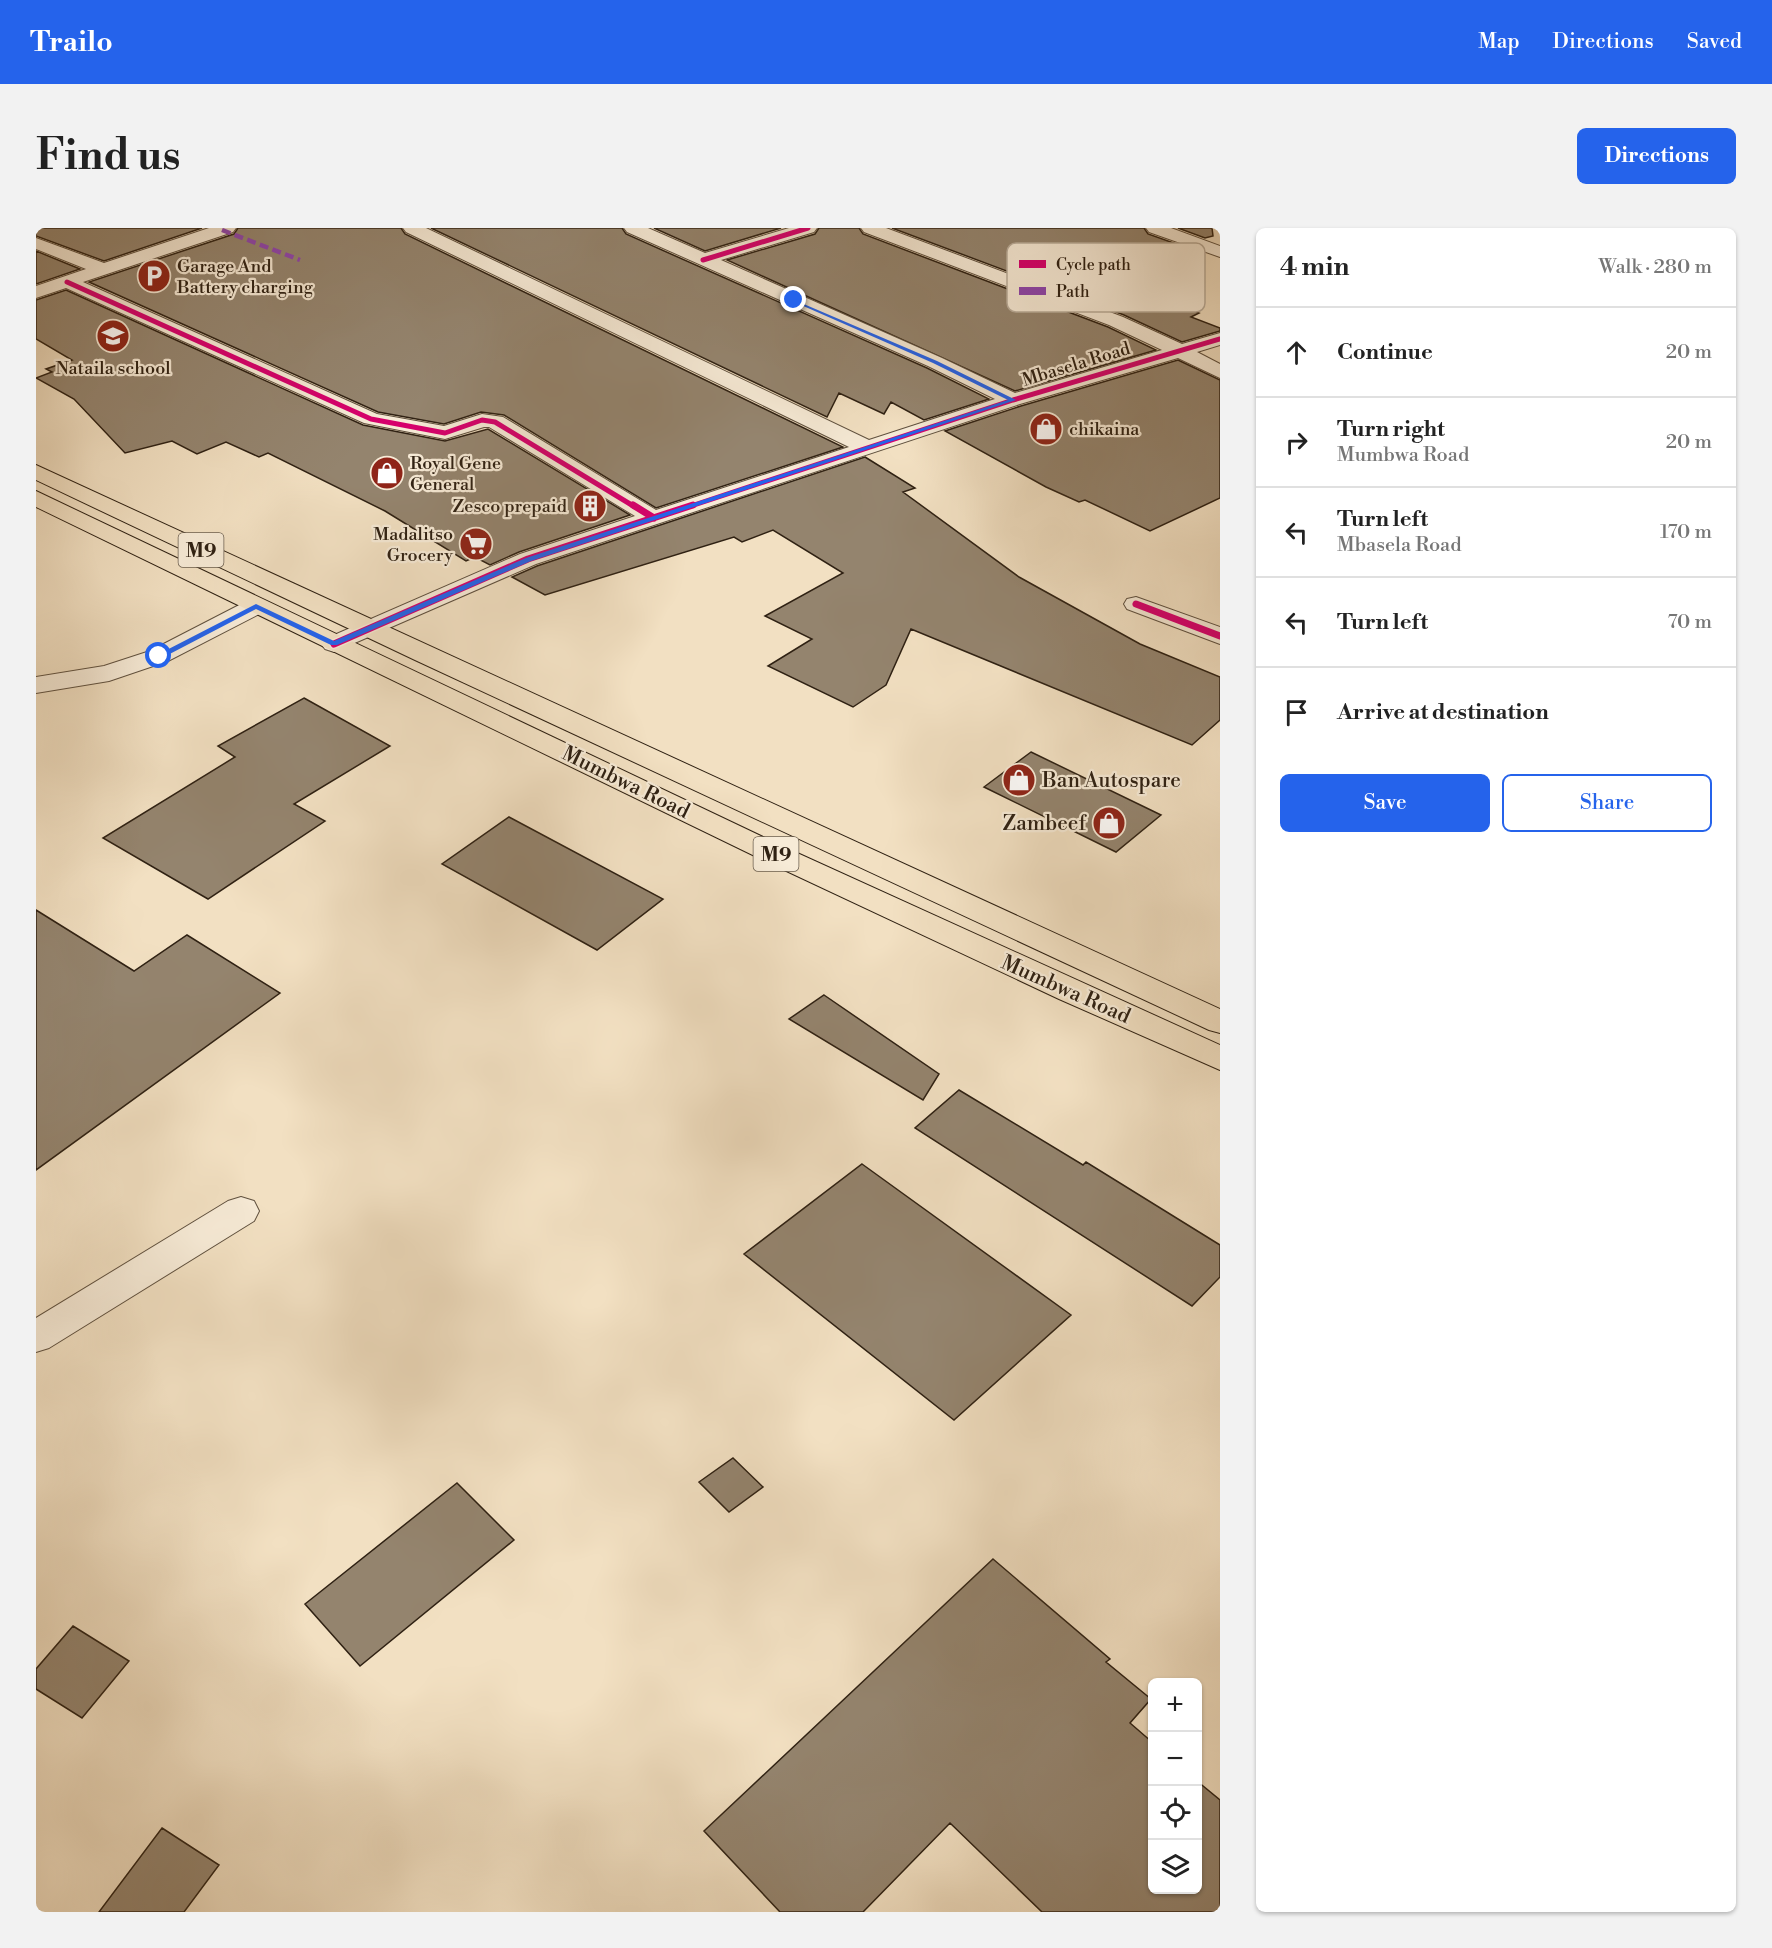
<!DOCTYPE html>
<meta charset="utf-8">
<style>
:root{--surface:#fff;--page:#f2f2f2;--text:#222;--muted:#767676;--line:#e0e0e0;--accent:#2563eb}
body{margin:0;font-family:"Libre Bodoni",serif;background:var(--page);color:var(--text)}
.controls{position:absolute;right:18px;bottom:18px;display:grid;overflow:hidden;border-radius:9px;box-shadow:0 2px 4px #0004}
.controls button{width:54px;height:54px;display:grid;place-items:center;padding:0;border:0;border-bottom:2px solid var(--line);background:var(--surface);color:var(--text);font:30px sans-serif}
.stop{position:absolute;width:18px;height:18px;margin:-14px;border:4px solid #2563eb;border-radius:50%;background:#fff}
.stop.end{background:#2563eb;border-color:#fff;box-shadow:0 2px 6px #0008}
.list{margin:0;padding:0;list-style:none}
h2{display:flex;justify-content:space-between;align-items:center;height:78px;margin:0;padding:0 24px;font-size:26px}
h2 small{font-size:20px;font-weight:400;color:var(--muted)}
.list li{display:grid;grid-template-columns:39px 1fr auto;gap:18px;align-items:center;box-sizing:border-box;height:90px;padding:0 24px;border-top:2px solid var(--line)}
.list b{display:block;font-size:22px;white-space:nowrap}
.list p{margin:0;font-size:20px;white-space:nowrap;color:var(--muted)}
.list em{font-size:20px;font-style:normal;color:var(--muted)}
.actions{display:flex;gap:12px;padding:18px 24px}
.actions a{flex:1;padding:14px 0;border:2px solid var(--accent);border-radius:9px;text-align:center;font-size:21px;color:var(--accent)}
.actions .main{background:var(--accent);color:#fff}
.icon{flex:none;width:33px;height:33px;fill:none;stroke:currentColor;stroke-width:2;stroke-linecap:round;stroke-linejoin:round}
.map{position:relative;flex:none;width:1184px;height:1684px;overflow:hidden;border-radius:9px}
header{display:flex;align-items:center;gap:36px;box-sizing:border-box;height:84px;padding:0 30px;background:var(--accent);color:#fff}
header strong{font-size:28px}
nav{display:flex;gap:33px;margin-inline-start:auto;font-size:21px}
.intro{display:flex;align-items:center;justify-content:space-between;box-sizing:border-box;height:144px;padding:0 36px}
h1{margin:0;font-size:42px}
.button{padding:15px 27px;border-radius:9px;background:var(--accent);color:#fff;font-size:21px;font-weight:700}
main{display:flex;gap:36px;padding:0 36px}
aside{flex:1;background:var(--surface);border-radius:9px;box-shadow:0 2px 4px #0004}
.map>svg:first-child{display:block}
.building{fill:#94846e;stroke:#2f2113;stroke-width:1.5}
.lines{fill:none;stroke-linecap:round;stroke-linejoin:round}
.minor-casing{stroke:#60513f;stroke-width:2}
.major-casing{stroke:#2f2113;stroke-width:2}
.minor{fill:#f7ebd7;fill-rule:evenodd}
.major{fill:#f2e0c2;fill-rule:evenodd}
.quiet{stroke:#8e44ad;stroke-width:4.5;stroke-dasharray:9 4.5;stroke-linecap:butt}
.cycleway-far1-casing{stroke:#f7ebd7;stroke-width:8}
.cycleway-casing{stroke:#f7ebd7;stroke-width:10}
.cycleway-far1{stroke:#d6006c;stroke-width:5}
.cycleway{stroke:#d6006c;stroke-width:7}
.route{fill:#2563eb}
.labels{text-anchor:middle;stroke-width:4.5;stroke-linejoin:round;paint-order:stroke}
.far-poi-label{font-size:18px;fill:#2f2113;stroke:#f7ebd7;text-anchor:start}
.far-street-label{font-size:18px;fill:#2f2113;stroke:#f7ebd7}
.shield{fill:#f7ebd7;stroke:#6b5e4e;stroke-width:1.5}
.shield-label{font-size:20px;font-weight:bold;fill:#2f2113}
.poi-label{font-size:21px;fill:#2f2113;stroke:#f7ebd7;text-anchor:start}
.street-label{font-size:21px;fill:#2f2113;stroke:#f7ebd7}
.key{fill:#f7ebd7;stroke:#bbae9c;stroke-width:1.5}
.key-label{font-size:16px;fill:#2f2113}
</style>
<header>
<strong>Trailo</strong>
<nav><a>Map</a><a>Directions</a><a>Saved</a></nav>
</header>
<div class="intro"><h1>Find us</h1><a class="button">Directions</a></div>
<main>
<div class="map">
<svg width="1184" height="1684" viewBox="0 0 1184 1684">
<rect width="100%" height="100%" fill="#f2e0c2"/>
<filter id="stains"><feTurbulence type="fractalNoise" baseFrequency=".00333" numOctaves="4"/><feColorMatrix values="0 0 0 0 .2 0 0 0 0 .09 0 0 0 0 .02 0 0 0 .5 -.17"/></filter>
<radialGradient id="worn" r=".72"><stop offset=".6" stop-color="#630" stop-opacity="0"/><stop offset="1" stop-color="#630" stop-opacity=".3"/></radialGradient>
<path class="building" d="M0,0h166l-98,33 -68,-25z
M202,0h163l4,6 438,213 -187,61 -152,-93 -23,-3 -37,12 -66,-12 -289,-130 145,-48z
M395,0h191l4,6 301,134 62,31 -65,21 -33,-18 -7,12 -45,-21 -12,24z
M618,0h127l-76,23z
M783,0h40l4,6 245,93 48,23 -141,41 -288,-131 88,-26z
M856,0h252l4,6 34,12 -26,8 41,18 -45,15 15,6 -10,3 42,17 -8,4 29,11v3l-38,11 -58,-27z
M1142,0h34l1,8 -8,2z
M0,23l44,18 -44,15z
M30,62l297,135 82,16 43,-12 142,86 -111,37 -29,13 -15,-8 -9,4 -81,-50 -117,-58 -9,4 -33,-15 -29,12 -25,-13 -47,12 -51,-54 -38,-21 16,-6 -6,-3 26,-9 -36,-21v-39z
M1142,132l42,20v118l-70,33 -65,-31 -6,2 -33,-15 -101,-56 76,-25z
M829,229l50,31 -12,4 116,85 121,67 80,33v43l-28,25 -281,-116 -25,56 -33,22 -85,-41 44,-27 -47,-23 78,-43 -70,-43 -31,12 -8,-5 -189,58 -33,-18 25,-11z
M268,470l86,48 -96,58 31,17 -117,78 -105,-61 132,-81 -17,-11z
M995,524l130,63 -45,37 -132,-65z
M473,589l154,82 -66,51 -155,-86z
M0,682l98,61 53,-36 93,58 -244,177z
M788,767l115,79 -16,26 -134,-81z
M923,862l124,75 3,-3 134,83v32l-28,29 -277,-178z
M826,936l209,151 -117,105 -210,-166z
M697,1230l30,29 -34,25 -30,-30z
M421,1255l57,57 -154,126 -55,-62z
M957,1331l117,100 -4,3 45,37 -21,24 22,19v148h45v-109l23,19v112h-178l-92,-89 -87,89h-83l-76,-81z
M37,1398l56,35 -47,57 -46,-29v-20z
M126,1600l57,37 -35,47h-85z"/>
<g class="lines">
<defs>
<path id="minor" d="M173,0h27l-3,4 -150,50 294,132 67,12 38,-12 21,3 153,93 193,-63 -443,-215 -3,-4h23l443,212 126,-41 -67,-33 -301,-134 -3,-4h24l57,25 84,-25h28l-3,4 -93,28 221,98 73,35 147,-43 -53,-25 -245,-93 -3,-4h25l237,89 59,27 38,-11v12l-23,7 23,12v14l-42,-20 -158,46 -484,160 -202,88 -9,-3 -4,-5 4,-5 195,-85 115,-38 -146,-89h-5l-39,12 -81,-16 -298,-135 -30,10v-12l50,-17 -50,-20v-11l68,25z
M1110,0h25l49,18v11l-71,-25z
M1100,369l84,30v17l-93,-35 -3,-5 3,-5z
M220,371l9,2 3,5 -3,5 -97,50 -59,20 -73,12v-16l68,-11 46,-15 97,-50z
M205,969l13,4 5,10 -5,10 -205,127 -13,4v-34l192,-117z"/>
<path id="major" d="M0,237l1184,544v24l-11,-3 -794,-370 -379,-180z
M0,263l748,356 436,198v25l-161,-71 -296,-139 -727,-353z"/>
</defs>
<use href="#minor" class="minor-casing"/>
<use href="#major" class="major-casing"/>
<use href="#minor" class="minor"/>
<use href="#major" class="major"/>
<path class="quiet" d="M186,2l78,30"/>
<defs>
<path id="cycleway-far1" d="M667,32l105,-32
M31,54l304,137 74,14 37,-13 13,2 140,85
M652,279l325,-107 207,-61"/>
<path id="cycleway" d="M597,277l21,13
M1100,376l84,32
M298,416l194,-85 165,-54"/>
</defs>
<use href="#cycleway-far1" class="cycleway-far1-casing"/>
<use href="#cycleway" class="cycleway-casing"/>
<use href="#cycleway-far1" class="cycleway-far1"/>
<use href="#cycleway" class="cycleway"/>
</g>
<path class="route" d="M756,71l145,62 79,39 -485,161 -194,84h-6l-75,-36 -94,49 -7,-2 101,-52 78,37 192,-83 482,-158 -75,-37 -141,-62z"/>
<defs>
<symbol id="parking-disc" viewBox="-11 -11 22 22"><circle r="9.5" fill="#8f2418" stroke="#f7ebd7"/><path d="M-3.5-5.5H1a3.5 3.5 0 0 1 0 7H-1V5.5H-3.5ZM-1-3.4V-.6H.8a1.4 1.4 0 0 0 0-2.8Z" fill="#fff"/></symbol>
<symbol id="school-disc" viewBox="-11 -11 22 22"><circle r="9.5" fill="#8f2418" stroke="#f7ebd7"/><path d="M0-5L7-2L0 1L-7-2ZM-4 1L0 2.5L4 1V4Q0 6-4 4Z" fill="#fff"/></symbol>
<symbol id="shop-disc" viewBox="-11 -11 22 22"><circle r="9.5" fill="#8f2418" stroke="#f7ebd7"/><path d="M-5-2.5h2.3a2.7 3.5 0 0 1 5.4 0H5L5.5 6h-11ZM-1.5-2.5h3a1.5 2.3 0 0 0-3 0Z" fill="#fff"/></symbol>
<symbol id="building-disc" viewBox="-11 -11 22 22"><circle r="9.5" fill="#8f2418" stroke="#f7ebd7"/><path d="M-4-6H4V6H1V3H-1V6H-4ZM-2.5-4.3h1.7v1.8h-1.7ZM.8-4.3h1.7v1.8H.8ZM-2.5-1h1.7V.8h-1.7ZM.8-1h1.7V.8H.8Z" fill="#fff"/></symbol>
<symbol id="supermarket-disc" viewBox="-11 -11 22 22"><circle r="9.5" fill="#8f2418" stroke="#f7ebd7"/><path d="M-6-5.5h2.5l.6 2H6L4.5 2H-2.5L-4.4-4H-6ZM-1.5 3.2a1.3 1.3 0 1 0 .1 0ZM3 3.2a1.3 1.3 0 1 0 .1 0Z" fill="#fff"/></symbol>
</defs>
<g fill-rule="evenodd">
<use href="#parking-disc" x="99" y="29" width="38" height="38"/>
<use href="#school-disc" x="58" y="89" width="38" height="38"/>
<use href="#shop-disc" x="991" y="182" width="38" height="38"/>
<use href="#shop-disc" x="332" y="226" width="38" height="38"/>
<use href="#building-disc" x="535" y="259" width="38" height="38"/>
<use href="#supermarket-disc" x="421" y="297" width="38" height="38"/>
<use href="#shop-disc" x="964" y="533" width="38" height="38"/>
<use href="#shop-disc" x="1054" y="576" width="38" height="38"/>
</g>
<g class="labels">
<g class="far-poi-label">
<text x="141" y="44">Garage And<tspan x="141" dy="21">Battery charging</tspan></text>
<text x="77" y="146" text-anchor="middle">Nataila school</text>
<text x="1033" y="207">chikaina</text>
<text x="374" y="241">Royal Gene<tspan x="374" dy="21">General</tspan></text>
<text x="531" y="284" text-anchor="end">Zesco prepaid</text>
<text x="417" y="312" text-anchor="end">Madalitso<tspan x="417" dy="21">Grocery</tspan></text>
</g>
<g class="far-street-label">
<text transform="translate(1040 136) rotate(-17)" y="6">Mbasela Road</text>
</g>
<g class="shield">
<rect x="142.5" y="305" width="45" height="34" rx="4.5"/>
<rect x="717.5" y="609" width="45" height="34" rx="4.5"/>
</g>
<g class="shield-label">
<text x="165" y="329">M9</text>
<text x="740" y="633">M9</text>
</g>
<g class="poi-label">
<text x="1006" y="559">Ban Autospare</text>
<text x="1050" y="602" text-anchor="end">Zambeef</text>
</g>
<g class="street-label">
<text transform="translate(590 554) rotate(26)" y="7">Mumbwa Road</text>
<text transform="translate(1030 761) rotate(24)" y="7">Mumbwa Road</text>
</g>
</g>
<rect x="971" y="15" width="198" height="69" rx="9" class="key"/>
<rect x="983" y="32" width="27" height="8" fill="#d6006c"/>
<rect x="983" y="59" width="27" height="8" fill="#8e44ad"/>
<g class="key-label">
<text x="1020" y="42">Cycle path</text>
<text x="1020" y="69">Path</text>
</g>
<rect width="100%" height="100%" filter="url(#stains)"/>
<rect width="100%" height="100%" fill="url(#worn)"/>
</svg>
<div class="controls">
<button>+</button>
<button>−</button>
<button><svg class="icon" aria-label="locate" viewBox="0 0 24 24"><circle cx="12" cy="12" r="6"/><path d="M12 2v4M12 18v4M2 12h4M18 12h4"/></svg></button>
<button><svg class="icon" aria-label="layers" viewBox="0 0 24 24"><path d="M12 4l9 5-9 5-9-5zM3 14l9 5 9-5"/></svg></button>
</div>
<div class="stop" style="left:123px;top:428px"></div>
<div class="stop end" style="left:758px;top:72px"></div>
</div>
<aside>
<h2>4 min<small>Walk · 280 m</small></h2>
<ul class="list">
<li><svg class="icon" aria-label="ahead" viewBox="0 0 24 24"><path d="M12 20V5M6 11l6-6 6 6"/></svg><div><b>Continue</b></div><em>20 m</em></li>
<li><svg class="icon" aria-label="right" viewBox="0 0 24 24"><path d="M7 20v-9h11M14 6l5 5-5 5"/></svg><div><b>Turn right</b><p>Mumbwa Road</p></div><em>20 m</em></li>
<li><svg class="icon" aria-label="left" viewBox="0 0 24 24"><path d="M17 20v-9H6M10 6l-5 5 5 5"/></svg><div><b>Turn left</b><p>Mbasela Road</p></div><em>170 m</em></li>
<li><svg class="icon" aria-label="left" viewBox="0 0 24 24"><path d="M17 20v-9H6M10 6l-5 5 5 5"/></svg><div><b>Turn left</b></div><em>70 m</em></li>
<li><svg class="icon" aria-label="arrive" viewBox="0 0 24 24"><path d="M6 21V4h12l-3 4 3 4H6"/></svg><div><b>Arrive at destination</b></div></li>
</ul>
<div class="actions"><a class="main">Save</a><a>Share</a></div>
</aside>
</main>
